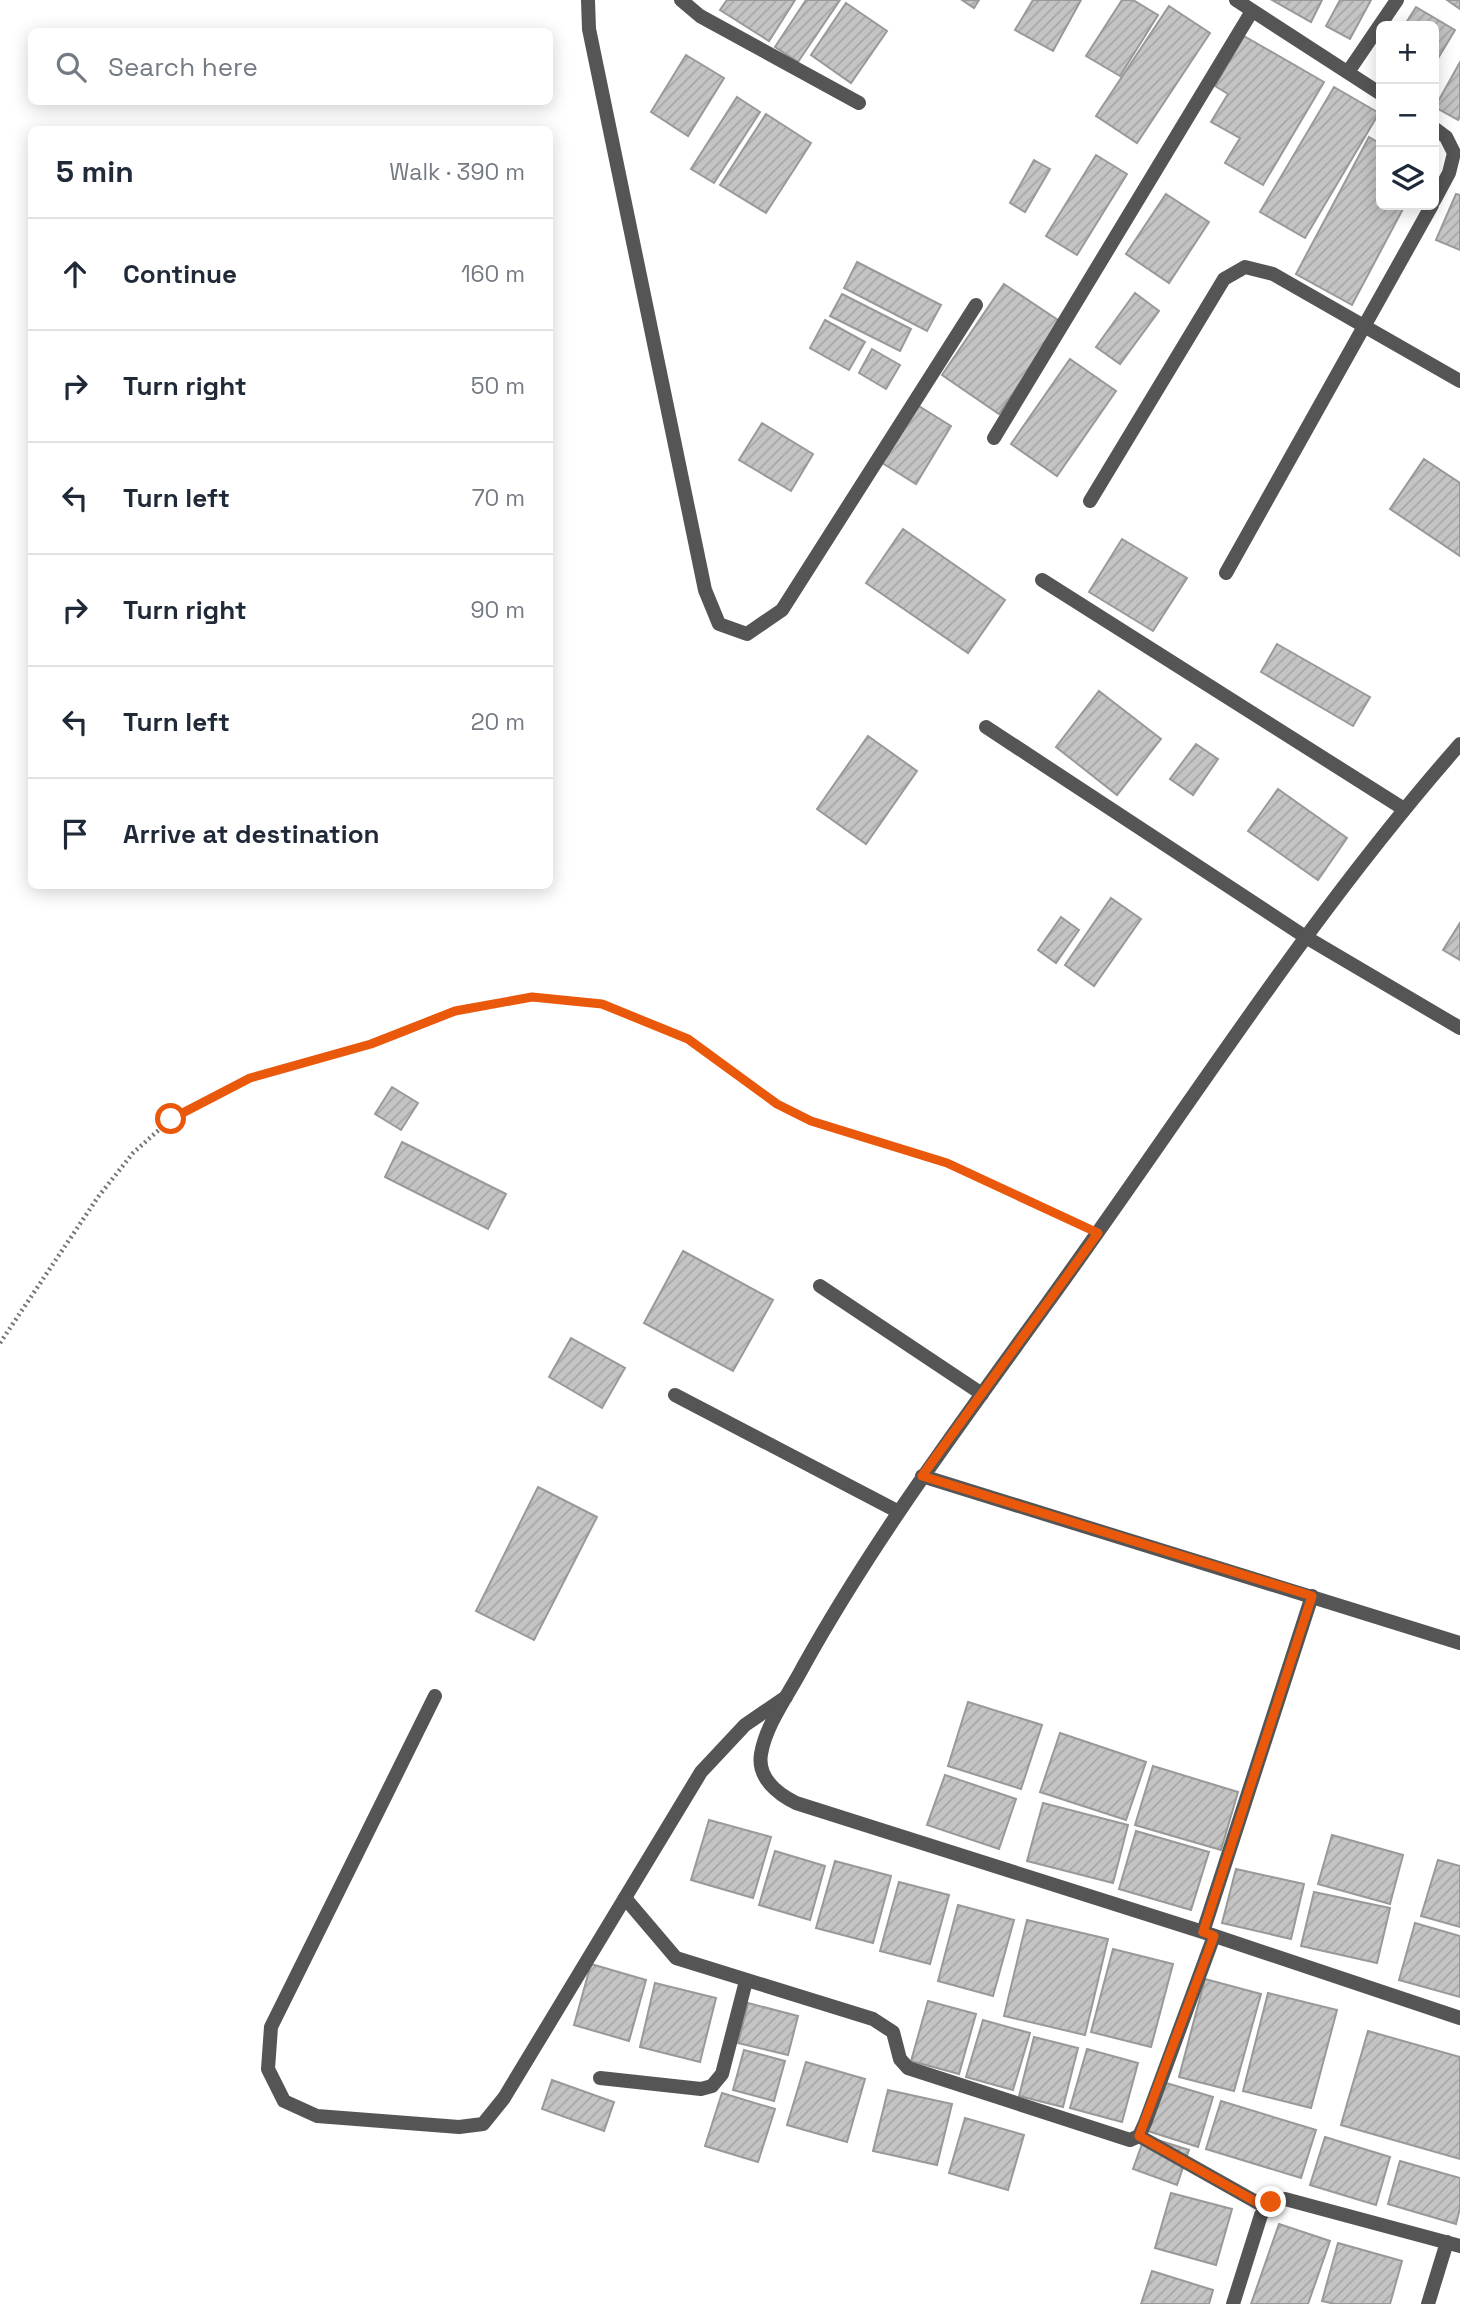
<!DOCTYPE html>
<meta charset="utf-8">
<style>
:root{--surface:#fff;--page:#f2f2f3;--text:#1f2937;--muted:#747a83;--line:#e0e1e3}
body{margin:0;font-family:"Space Grotesk",sans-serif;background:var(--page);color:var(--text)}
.controls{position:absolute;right:21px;top:21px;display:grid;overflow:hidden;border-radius:10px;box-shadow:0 4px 18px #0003}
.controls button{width:63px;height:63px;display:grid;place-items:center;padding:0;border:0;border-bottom:2px solid var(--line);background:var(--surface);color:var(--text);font:35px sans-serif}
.stop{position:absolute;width:21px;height:21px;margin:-16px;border:5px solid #ea580c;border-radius:50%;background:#fff}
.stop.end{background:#ea580c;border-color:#fff;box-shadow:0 2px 7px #0008}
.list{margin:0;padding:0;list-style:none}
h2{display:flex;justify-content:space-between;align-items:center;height:91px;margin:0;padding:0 28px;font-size:30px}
h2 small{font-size:23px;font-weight:400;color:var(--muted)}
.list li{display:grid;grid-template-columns:46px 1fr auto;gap:21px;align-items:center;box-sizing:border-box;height:112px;padding:0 28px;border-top:2px solid var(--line)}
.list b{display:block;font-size:26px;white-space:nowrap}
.list em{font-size:23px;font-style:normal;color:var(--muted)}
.icon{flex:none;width:38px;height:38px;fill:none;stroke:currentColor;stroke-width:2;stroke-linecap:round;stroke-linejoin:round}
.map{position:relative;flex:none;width:1460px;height:2304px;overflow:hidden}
.search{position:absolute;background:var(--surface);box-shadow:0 4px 18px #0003;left:28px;top:28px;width:525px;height:77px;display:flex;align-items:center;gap:18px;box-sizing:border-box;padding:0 24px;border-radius:10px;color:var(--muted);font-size:26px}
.panel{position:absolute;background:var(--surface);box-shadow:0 4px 18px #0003;left:28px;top:126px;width:525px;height:763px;border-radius:10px}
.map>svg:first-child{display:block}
.building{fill:url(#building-hatch);stroke:#999;stroke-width:2}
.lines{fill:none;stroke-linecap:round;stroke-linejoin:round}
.path{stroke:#777;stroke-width:4.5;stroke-dasharray:2 3.5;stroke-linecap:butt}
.lane{stroke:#555;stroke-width:14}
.street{stroke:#555;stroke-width:14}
.route{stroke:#ea580c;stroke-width:9}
</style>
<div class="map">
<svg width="1460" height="2304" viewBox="0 0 1460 2304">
<defs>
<pattern id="building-hatch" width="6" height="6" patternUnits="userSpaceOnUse" patternTransform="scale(1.75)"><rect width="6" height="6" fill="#c4c4c4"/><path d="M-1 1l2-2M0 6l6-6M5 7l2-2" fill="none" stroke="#a7a7a7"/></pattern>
</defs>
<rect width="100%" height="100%" fill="#fff"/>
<path class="building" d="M727,0h68l-26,41 -49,-31z
M806,0h34l-42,62 -23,-15z
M962,0h17l-5,8z
M1033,0h48l-28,51 -38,-21z
M1122,0h11l25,15 -38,61 -34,-20z
M1272,0h50l-11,22z
M1340,0h31l-21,39 -24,-13z
M1447,0h13v9z
M846,3l41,28 -36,52 -40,-28z
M1169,6l41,27 -73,110 -41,-27z
M1416,7l39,23 -21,35v-39h-30z
M1244,36l80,46 -61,103 -38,-22 15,-25 -29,-16 17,-28 -13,-8z
M686,55l38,23 -36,58 -37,-24z
M1460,62v55l-2,3 -23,-13z
M1334,87l45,26 -74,125 -45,-26z
M737,97l23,15 -46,71 -23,-14z
M766,114l45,29 -45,70 -46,-28z
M1369,137l12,7v61h24l-53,100 -56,-31z
M1096,155l31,19 -50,81 -31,-19z
M1034,160l16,9 -25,43 -15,-9z
M1166,194l43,28 -40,61 -43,-29z
M1456,194l4,1v55l-24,-10z
M857,262l84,43 -14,26 -83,-43z
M1004,284l57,38 -62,92 -57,-39z
M1135,293l24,18 -39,53 -24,-17z
M842,294l69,35 -11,22 -70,-35z
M825,320l40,22 -16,28 -39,-22z
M872,349l28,16 -14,24 -27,-16z
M1070,359l46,32 -59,85 -46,-32z
M914,403l37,23 -35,58 -37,-23z
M762,423l51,31 -22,37 -52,-31z
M1424,459l36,24v73l-70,-47z
M903,529l102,71 -37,53 -102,-70z
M1122,539l65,39 -34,53 -64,-39z
M1277,644l93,53 -17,29 -92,-54z
M1099,691l62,48 -44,56 -61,-48z
M868,736l49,35 -51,73 -49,-35z
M1196,744l22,15 -25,36 -23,-16z
M1278,789l69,49 -29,42 -70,-49z
M1111,898l30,21 -47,67 -29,-21z
M1061,917l18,13 -23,33 -18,-13z
M1460,923v37l-17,-10z
M392,1087l26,16 -17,27 -26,-16z
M402,1142l104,52 -18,35 -103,-52z
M683,1251l90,49 -40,71 -89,-48z
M571,1338l54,30 -23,40 -53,-31z
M538,1487l59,30 -63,123 -58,-29z
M968,1702l74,23 -21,64 -73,-23z
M1060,1733l86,29 -20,58 -86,-28z
M1153,1766l85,26 -17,58 -86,-25z
M945,1775l71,24 -17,50 -72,-24z
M1043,1803l85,22 -15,58 -86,-22z
M709,1820l62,17 -18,61 -62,-18z
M1136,1831l73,21 -18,58 -72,-21z
M1332,1835l71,20 -13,49 -72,-20z
M775,1851l50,15 -15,54 -51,-15z
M1438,1860l22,6v61l-39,-11z
M835,1861l56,15 -18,67 -57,-15z
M1236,1869l68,15 -13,55 -69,-16z
M899,1882l50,13 -19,69 -50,-13z
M1314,1892l76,16 -13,55 -76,-17z
M958,1905l56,15 -21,76 -55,-15z
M1027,1920l81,19 -23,96 -81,-19z
M1415,1923l45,13v61l-61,-17z
M1113,1949l60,15 -22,83 -60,-15z
M591,1964l55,16 -17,61 -55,-16z
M1205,1979l56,15 -27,97 -55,-14z
M655,1983l61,15 -16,64 -60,-15z
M1268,1993l69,17 -26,98 -68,-17z
M928,2001l48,13 -17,60 -48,-13z
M748,2003l50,13 -10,39 -50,-12z
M983,2020l47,13 -17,57 -47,-13z
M1368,2031l92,26v102l-119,-34z
M1034,2037l44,11 -15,59 -44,-11z
M1087,2049l51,14 -16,59 -52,-14z
M744,2050l41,11 -11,40 -41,-11z
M806,2062l59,17 -18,63 -60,-17z
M552,2080l62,22 -10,29 -62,-22z
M1163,2082l50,15 -15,50 -50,-16z
M888,2090l64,14 -15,61 -64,-14z
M722,2093l53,16 -17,53 -53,-16z
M1221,2101l95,29 -15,48 -95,-29z
M965,2118l59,17 -16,55 -59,-17z
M1145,2136l44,14 -12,35 -44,-16z
M1325,2137l65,20 -14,48 -66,-20z
M1400,2161l60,17v30l-4,16 -68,-20z
M1171,2193l61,16 -16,56 -61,-17z
M1279,2224l51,17 -22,63h-57z
M1338,2243l64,18 -12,43h-55l-13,-3z
M1152,2271l61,19 -4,14h-68z"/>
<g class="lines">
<path class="path" d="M0,1343l98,-146 35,-44 38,-34 79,-41 121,-34 84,-33 77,-14 70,7 86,35 89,65 34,17 136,42 125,58"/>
<path class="lane" d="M588,0l1,29 116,561 14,34 28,10 35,-24 194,-305
M681,0l19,16 159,87
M1236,0l145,94
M1348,72l49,-72
M1434,128l12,9 8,16 -5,20 -15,28
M994,438l258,-427
M1090,501l134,-222 21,-12 28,7 187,107
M1226,573l206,-368
M1042,580l362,229
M986,727l318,209
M820,1286l162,108
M675,1395l222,116
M435,1696l-164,331 -3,42 16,32 33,15 142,11 24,-3 21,-26 197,-326 44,-47 41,-28"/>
<path class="street" d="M1460,744c-154,175 -277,372 -414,561 -85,118 -172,234 -243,362 -14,27 -37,57 -42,87 -4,24 17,40 35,49l407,129 257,86
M1304,936l156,92
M922,1476l538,167
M625,1898l51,60 197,61 20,13 7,27 8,9 222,72 9,-4 6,-13 69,-187
M1203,1932l109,-336
M600,2078l101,11 11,-3 10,-12 24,-93
M1139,2136l119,67 13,-1
M1233,2304l28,-89 10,-13 14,-3 175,47
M1428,2304l19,-62"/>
</g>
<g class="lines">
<path class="route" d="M171,1119l79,-41 121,-34 84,-33 77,-14 70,7 86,35 89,65 34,17 136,42 151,70 -176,243 390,120 -109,336 11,4 -75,200 119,67 13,-1"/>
</g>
</svg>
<div class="controls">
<button>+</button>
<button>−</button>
<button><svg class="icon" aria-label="layers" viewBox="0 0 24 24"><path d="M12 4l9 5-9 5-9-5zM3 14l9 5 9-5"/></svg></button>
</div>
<div class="stop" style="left:171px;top:1119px"></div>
<div class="stop end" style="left:1271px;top:2202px"></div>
<div class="search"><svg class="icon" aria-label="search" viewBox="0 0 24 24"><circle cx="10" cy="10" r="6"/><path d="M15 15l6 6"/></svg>Search here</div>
<section class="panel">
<h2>5 min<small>Walk · 390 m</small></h2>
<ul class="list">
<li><svg class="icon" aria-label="ahead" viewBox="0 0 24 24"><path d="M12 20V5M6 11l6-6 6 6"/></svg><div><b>Continue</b></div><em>160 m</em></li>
<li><svg class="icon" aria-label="right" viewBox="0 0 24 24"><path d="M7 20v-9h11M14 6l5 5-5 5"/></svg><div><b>Turn right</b></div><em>50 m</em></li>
<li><svg class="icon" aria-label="left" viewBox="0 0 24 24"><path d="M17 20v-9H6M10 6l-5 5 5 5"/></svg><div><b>Turn left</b></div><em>70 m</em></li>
<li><svg class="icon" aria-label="right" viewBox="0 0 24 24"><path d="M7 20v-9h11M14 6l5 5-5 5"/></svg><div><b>Turn right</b></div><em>90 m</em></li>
<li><svg class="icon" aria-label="left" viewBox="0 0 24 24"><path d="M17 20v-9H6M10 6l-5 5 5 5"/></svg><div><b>Turn left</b></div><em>20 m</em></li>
<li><svg class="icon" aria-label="arrive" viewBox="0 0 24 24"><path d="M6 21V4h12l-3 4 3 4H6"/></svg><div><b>Arrive at destination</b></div></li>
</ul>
</section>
</div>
